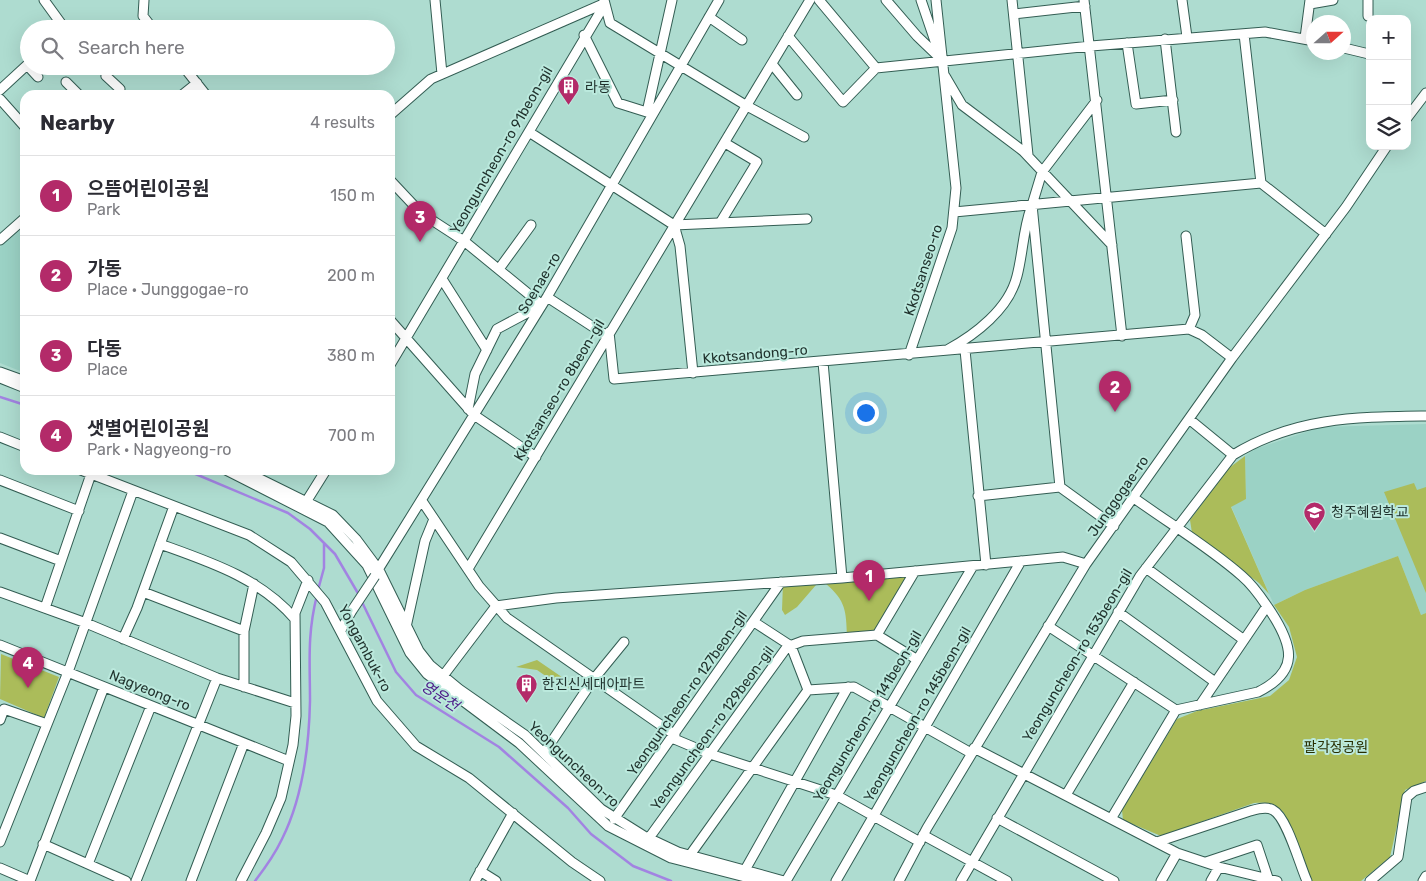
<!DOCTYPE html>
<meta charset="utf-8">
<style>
:root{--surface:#fff;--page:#f2f2f3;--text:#2b2b33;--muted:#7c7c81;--line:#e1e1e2;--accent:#b32a69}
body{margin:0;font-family:Rubik,"Noto Sans KR",sans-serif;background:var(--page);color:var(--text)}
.controls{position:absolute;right:15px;top:15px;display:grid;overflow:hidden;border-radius:10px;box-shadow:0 5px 20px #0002}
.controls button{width:45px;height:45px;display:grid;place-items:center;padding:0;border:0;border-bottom:1px solid var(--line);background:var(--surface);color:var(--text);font:25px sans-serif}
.compass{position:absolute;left:1306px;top:15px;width:45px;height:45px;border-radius:50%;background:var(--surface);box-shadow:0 5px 20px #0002;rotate:69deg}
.you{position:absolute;left:865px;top:412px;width:18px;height:18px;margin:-12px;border:4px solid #fff;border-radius:50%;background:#1a73e8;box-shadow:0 0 0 8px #1a73e833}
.badge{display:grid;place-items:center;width:32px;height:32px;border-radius:50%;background:var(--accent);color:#fff;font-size:16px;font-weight:700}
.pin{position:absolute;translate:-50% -41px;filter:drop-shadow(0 1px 2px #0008)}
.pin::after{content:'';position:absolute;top:26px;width:18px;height:15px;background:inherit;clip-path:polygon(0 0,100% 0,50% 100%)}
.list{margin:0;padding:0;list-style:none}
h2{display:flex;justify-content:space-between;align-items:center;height:65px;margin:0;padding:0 20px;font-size:21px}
h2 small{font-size:16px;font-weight:400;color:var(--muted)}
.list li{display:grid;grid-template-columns:32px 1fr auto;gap:15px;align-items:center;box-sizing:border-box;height:80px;padding:0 20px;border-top:1px solid var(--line)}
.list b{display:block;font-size:19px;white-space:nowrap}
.list p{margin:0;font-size:16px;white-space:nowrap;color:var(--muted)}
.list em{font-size:16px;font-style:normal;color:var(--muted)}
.icon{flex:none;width:28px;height:28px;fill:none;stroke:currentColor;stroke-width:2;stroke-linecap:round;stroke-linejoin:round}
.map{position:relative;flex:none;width:1426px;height:881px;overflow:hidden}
.search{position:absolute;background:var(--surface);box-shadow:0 5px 20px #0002;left:20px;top:20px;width:375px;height:55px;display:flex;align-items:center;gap:12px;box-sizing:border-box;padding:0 18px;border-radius:28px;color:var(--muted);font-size:19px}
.panel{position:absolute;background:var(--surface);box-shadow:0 5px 20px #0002;left:20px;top:90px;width:375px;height:385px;border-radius:15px}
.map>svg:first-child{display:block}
.built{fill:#9bd2c5}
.green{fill:#abbc5a}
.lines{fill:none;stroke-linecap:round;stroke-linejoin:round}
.stream{stroke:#a283e2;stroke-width:2.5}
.minor-casing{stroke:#335d53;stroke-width:11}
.minor{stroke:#fff;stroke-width:9}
.minor-bridge-casing{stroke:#335d53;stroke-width:11;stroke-linecap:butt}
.minor-bridge{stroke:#fff;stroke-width:9}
.labels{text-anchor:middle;stroke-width:4;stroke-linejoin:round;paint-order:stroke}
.poi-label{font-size:14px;fill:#1f312c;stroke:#bbe9dd;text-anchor:start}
.street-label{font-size:14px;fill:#1f312c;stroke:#bbe9dd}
.park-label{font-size:14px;fill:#282e00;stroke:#bbe9dd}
.water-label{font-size:15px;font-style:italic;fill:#4a1587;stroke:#bbe9dd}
</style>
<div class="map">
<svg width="1426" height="881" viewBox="0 0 1426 881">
<rect width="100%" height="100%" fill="#aedcd0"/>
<path class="built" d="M25,226v147l-25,-10v-116z
M1426,424v189l-5,2 -23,-59 -93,34 -31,15 -43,-99 15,-7 -1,-43 10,-7 66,-22z"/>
<path class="green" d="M1245,456l1,43 -15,8 38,87 -10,-11 -67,-50 -2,-13 39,-52z
M1414,483l3,7 9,-3v106l-42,-101z
M1398,556l23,59 5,-2v168l-21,9 -15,67 -29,24h-50l-27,-68c-9,-10 -17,-11 -30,-10l-93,33 -38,-16 -1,-10 55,-91 20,-8 73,-15 19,-16 8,-23 -8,-30 -15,-22 31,-15z
M913,572l-36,62 -30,2c-1,-25 -1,-35 -21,-52l-10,1 -19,22 -12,8 -3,-5 1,-27z
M1,654l58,23 -15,41 -44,-19z
M537,660l35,24 -6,6 -29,-20 -21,-3z"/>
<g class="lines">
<path class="stream" d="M0,397l25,8
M186,470l102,43 22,16 25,25 24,41
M318,590l6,-22v-24
M361,600l35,72 20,23 83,52 69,61 23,26 42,32 38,15
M255,881c10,-13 20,-27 27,-42 21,-42 27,-91 28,-138 0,-39 -3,-66 7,-106"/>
<defs>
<path id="minor" d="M44,0l21,29
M144,0l-1,16 10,13
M435,0l7,74
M604,0l6,23 137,83 57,31
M819,0l57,68 215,-22 174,-14 49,9
M886,0l31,36 25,24
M921,0l18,53
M1012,0l16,155
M1084,0l38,336
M1182,0l5,37
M1310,4l23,-4
M1014,14l71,-8
M1368,16v-16
M709,17l33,23
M1244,34l17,149 65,51
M584,35l34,68 35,11
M788,36l55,66 33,-34
M1305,38l5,-38
M1165,39l11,93
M1127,43l9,61 37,-4
M1344,48l25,6
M772,64l25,31
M112,66l-6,10 14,13 -2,6
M183,66l23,29
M945,76l17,29 61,46 89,94
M66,82l13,13
M0,90l27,-25 11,12
M182,95l15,-12
M0,99l25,28
M1097,100l-55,72 -10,33 28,282 54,39
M647,112l25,-112
M390,115l41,-36 172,-75
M1407,118l19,-25
M529,132l145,93 6,21 13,127
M390,180l31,33 43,28 78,64 -45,24 -22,45 -7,35
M954,212l307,-29
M720,223l37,-61 -32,-19
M674,225l133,-6
M1186,236l9,79 -6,14
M0,240l25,-22
M499,269l32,-44
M442,279l45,71
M547,297l60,39
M390,320l84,95 62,42
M609,332l5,47 575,-50 13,6 30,23
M947,350c28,-15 62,-41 70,-74 6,-23 6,-46 14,-68
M965,350l21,215
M909,355l43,-127 4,-40 -20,-188
M823,362l19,216
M390,365l215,-361
M0,372l25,9
M0,378l25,10
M1189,419l44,36
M0,437l25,10
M81,470l168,65 42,27 34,40 52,99 39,45 53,32 103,84 28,19
M226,470l102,52 39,43 43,88 17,21 92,69 89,83 63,32 90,23
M242,470l91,45 23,24 23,31 40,81 11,14 29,24 66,46 76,74 43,27 34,16 106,29
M0,480l79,31
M978,496l82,-9
M422,501l57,85 28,32 168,117
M306,502l20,-32
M0,538l61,23
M160,544c50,18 100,34 135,75
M1146,568l98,72
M468,569l342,-569
M376,573l171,-276 172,-297
M0,592l86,31 131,55 78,25
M143,592l101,39
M45,608l46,-134
M1118,612l97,70
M754,622l37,24 17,44
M1048,626l128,84
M406,627l19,-86 9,-22
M341,630l10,-18
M877,635l38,-64
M123,639l14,-31 37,-102
M0,645l289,116
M443,676l53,-70 60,-8 286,-20 221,-21 23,7
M244,687v-56l10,-47
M1200,705l67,-99
M0,720l4,-11 43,15
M672,738l38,16 126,41 84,47
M974,748l203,105 42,14 58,14
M544,753l49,-73 31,-38
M1066,795l68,-113
M997,818l117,63
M614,819l167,-237
M1111,819l65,-109 82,-18c42,-21 35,-46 13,-80 -9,-13 -16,-25 -29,-36 -33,-29 -72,-52 -108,-78
M923,835l84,46
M649,838l138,-191 16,-6 74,-6 39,24
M0,842l68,-170 65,-181
M1157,842l93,-31c7,-2 16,-5 23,-1 14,7 27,56 34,71
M43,844l83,37
M690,855l118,-165 46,-3 117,66
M1206,862l51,-17 12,36
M88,864l63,-158
M0,868l30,13
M745,870l103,-183
M480,871l16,10
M30,881l74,-194
M136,881l81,-203
M191,881l53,-138
M241,881l25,-48 15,-35 12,-53 3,-29 -1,-103 13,-33
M475,881l38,-68
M786,881l187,-315
M836,881l185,-320
M899,881l28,-53 159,-264 146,-206 114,-151 41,-61
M961,881l179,-305 93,-121c62,-38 123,-38 193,-39
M1161,881l16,-28
M1211,881l8,-14
M1370,881l28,-24 9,-60 7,-6 12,-4
M1423,881l3,-5"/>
</defs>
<use href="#minor" class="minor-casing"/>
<use href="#minor" class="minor"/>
<defs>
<path id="minor-bridge" d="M351,612l24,-36"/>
</defs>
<use href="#minor-bridge" class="minor-bridge-casing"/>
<use href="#minor-bridge" class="minor-bridge"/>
</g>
<defs>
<symbol id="building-pin" viewBox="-11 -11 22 30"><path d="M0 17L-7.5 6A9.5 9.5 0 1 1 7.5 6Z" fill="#b32a69" stroke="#bbe9dd"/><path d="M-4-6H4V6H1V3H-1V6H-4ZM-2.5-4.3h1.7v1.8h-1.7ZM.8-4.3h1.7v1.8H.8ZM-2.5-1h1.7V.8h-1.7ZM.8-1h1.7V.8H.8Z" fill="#fff"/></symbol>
<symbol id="school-pin" viewBox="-11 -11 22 30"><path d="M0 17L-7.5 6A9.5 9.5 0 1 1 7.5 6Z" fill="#b32a69" stroke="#bbe9dd"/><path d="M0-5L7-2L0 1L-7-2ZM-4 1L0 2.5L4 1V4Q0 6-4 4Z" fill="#fff"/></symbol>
</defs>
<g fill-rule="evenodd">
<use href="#building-pin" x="556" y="74" width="25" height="34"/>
<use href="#school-pin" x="1302" y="500" width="25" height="34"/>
<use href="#building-pin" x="514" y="672" width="25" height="34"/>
</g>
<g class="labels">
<g class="poi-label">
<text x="585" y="92">라동</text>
<text x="1331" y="517">청주혜원학교</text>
<text x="542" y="689">한진신세대아파트</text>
</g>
<g class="street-label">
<text transform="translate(501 150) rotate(-60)" y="5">Yeonguncheon-ro 91beon-gil</text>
<text transform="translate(923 270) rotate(-72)" y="5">Kkotsanseo-ro</text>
<text transform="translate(539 283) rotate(-59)" y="5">Soenae-ro</text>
<text transform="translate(755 354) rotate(-5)" y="5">Kkotsandong-ro</text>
<text transform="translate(559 390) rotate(-59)" y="5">Kkotsanseo-ro 8beon-gil</text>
<text transform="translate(1118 496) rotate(-55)" y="5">Junggogae-ro</text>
<text transform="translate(365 648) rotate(62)" y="5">Yongambuk-ro</text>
<text transform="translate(1077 655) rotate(-59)" y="5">Yeonguncheon-ro 153beon-gil</text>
<text transform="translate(150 690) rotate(22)" y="5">Nagyeong-ro</text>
<text transform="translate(687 693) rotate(-55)" y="5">Yeonguncheon-ro 127beon-gil</text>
<text transform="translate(917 714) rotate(-60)" y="5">Yeonguncheon-ro 145beon-gil</text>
<text transform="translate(867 716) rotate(-59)" y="5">Yeonguncheon-ro 141beon-gil</text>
<text transform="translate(712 728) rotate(-54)" y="5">Yeonguncheon-ro 129beon-gil</text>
<text transform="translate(574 764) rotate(43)" y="5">Yeonguncheon-ro</text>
</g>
<g class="park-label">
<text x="1336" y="752">팔각정공원</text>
</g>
<g class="water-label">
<text transform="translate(440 696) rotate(34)" y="5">영운천</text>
</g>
</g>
</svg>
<div class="controls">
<button>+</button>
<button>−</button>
<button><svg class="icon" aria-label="layers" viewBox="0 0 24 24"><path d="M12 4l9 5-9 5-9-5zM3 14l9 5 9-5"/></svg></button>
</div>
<svg class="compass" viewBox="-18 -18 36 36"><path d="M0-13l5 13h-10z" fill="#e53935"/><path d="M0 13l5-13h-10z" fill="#7c7c81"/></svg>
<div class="you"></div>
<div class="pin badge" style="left:869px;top:601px">1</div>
<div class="pin badge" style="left:1115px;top:412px">2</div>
<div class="pin badge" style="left:420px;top:242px">3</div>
<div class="pin badge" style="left:28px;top:688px">4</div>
<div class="search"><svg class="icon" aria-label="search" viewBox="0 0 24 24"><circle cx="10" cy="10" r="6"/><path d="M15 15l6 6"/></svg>Search here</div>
<section class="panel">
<h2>Nearby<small>4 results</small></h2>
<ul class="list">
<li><span class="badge">1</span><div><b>으뜸어린이공원</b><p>Park</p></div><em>150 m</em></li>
<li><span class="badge">2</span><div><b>가동</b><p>Place · Junggogae-ro</p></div><em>200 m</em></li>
<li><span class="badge">3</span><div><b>다동</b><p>Place</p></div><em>380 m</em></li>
<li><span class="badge">4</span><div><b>샛별어린이공원</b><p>Park · Nagyeong-ro</p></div><em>700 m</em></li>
</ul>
</section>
</div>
